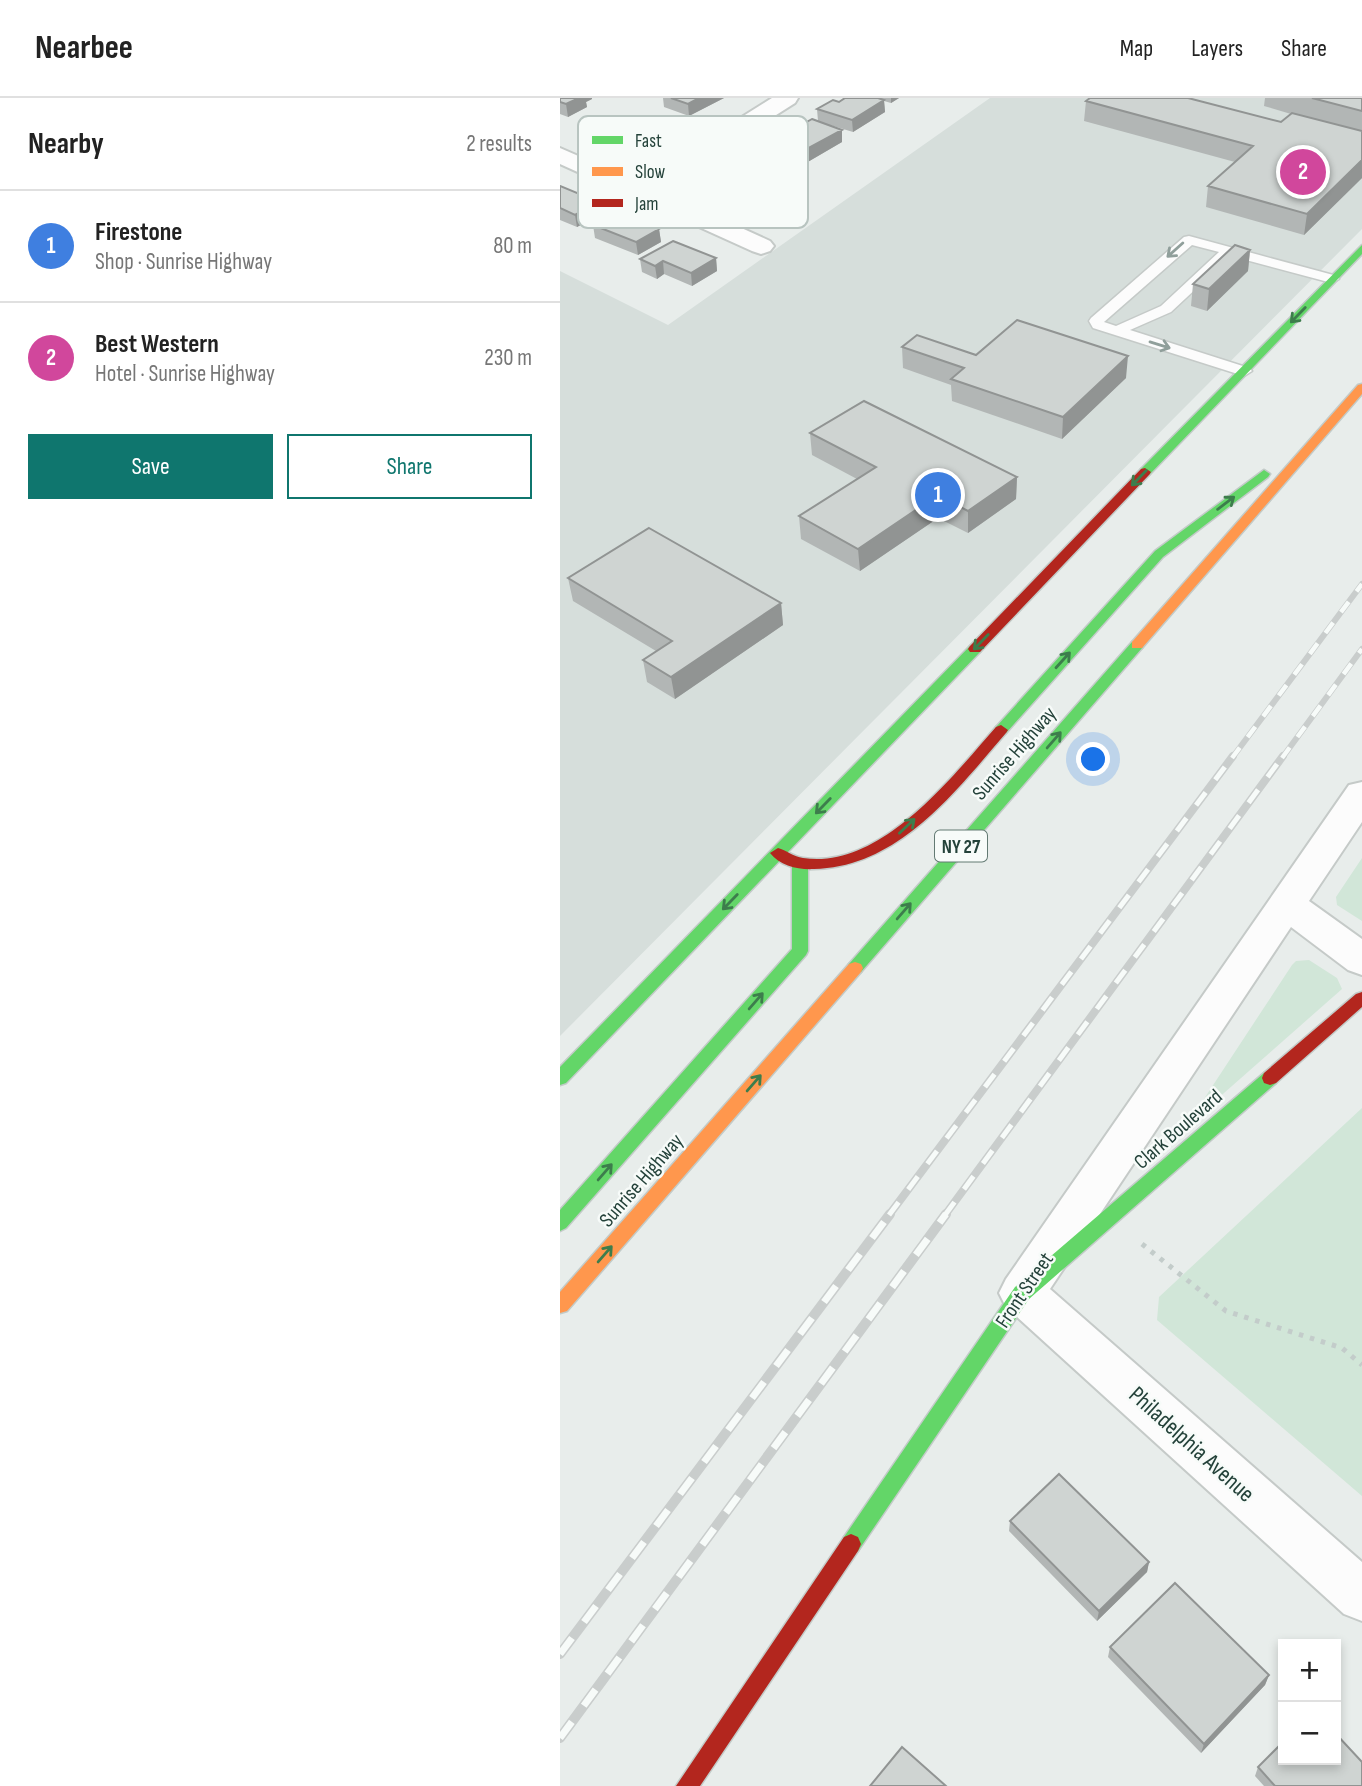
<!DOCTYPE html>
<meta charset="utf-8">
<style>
:root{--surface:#fff;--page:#f2f2f2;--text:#222;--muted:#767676;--line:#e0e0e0;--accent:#0f766e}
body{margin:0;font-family:"Sofia Sans Condensed",sans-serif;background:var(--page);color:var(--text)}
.controls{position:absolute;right:21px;bottom:21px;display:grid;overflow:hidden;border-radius:0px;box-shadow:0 4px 10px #0003}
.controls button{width:63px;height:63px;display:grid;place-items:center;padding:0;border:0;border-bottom:2px solid var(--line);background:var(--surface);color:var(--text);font:35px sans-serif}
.you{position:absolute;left:534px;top:662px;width:24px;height:24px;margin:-18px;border:5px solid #fff;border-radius:50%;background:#1a73e8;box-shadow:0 0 0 10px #1a73e833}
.badge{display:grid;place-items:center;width:46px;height:46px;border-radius:50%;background:var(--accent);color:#fff;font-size:23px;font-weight:700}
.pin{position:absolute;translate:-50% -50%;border:4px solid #fff;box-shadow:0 2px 7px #0006}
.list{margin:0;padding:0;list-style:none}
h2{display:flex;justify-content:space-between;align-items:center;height:91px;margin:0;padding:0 28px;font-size:30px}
h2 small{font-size:23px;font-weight:400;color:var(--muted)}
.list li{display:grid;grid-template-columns:46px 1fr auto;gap:21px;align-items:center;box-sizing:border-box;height:112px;padding:0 28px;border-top:2px solid var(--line)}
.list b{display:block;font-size:26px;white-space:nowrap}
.list p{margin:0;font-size:23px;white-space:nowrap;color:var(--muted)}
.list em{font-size:23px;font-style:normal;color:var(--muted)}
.actions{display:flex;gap:14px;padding:21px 28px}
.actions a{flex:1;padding:16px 0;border:2px solid var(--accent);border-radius:0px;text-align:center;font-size:24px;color:var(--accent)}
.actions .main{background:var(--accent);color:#fff}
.map{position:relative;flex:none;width:802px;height:1688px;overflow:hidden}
header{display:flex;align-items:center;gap:42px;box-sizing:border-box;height:98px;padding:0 35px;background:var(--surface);border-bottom:2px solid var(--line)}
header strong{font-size:33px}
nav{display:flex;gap:38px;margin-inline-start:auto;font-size:24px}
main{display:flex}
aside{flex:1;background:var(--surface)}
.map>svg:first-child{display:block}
.built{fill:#d6dedb}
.green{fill:#d1e6d8}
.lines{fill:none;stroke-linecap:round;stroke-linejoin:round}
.lane-casing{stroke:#c5cac8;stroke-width:3}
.street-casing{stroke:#c5cac8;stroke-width:4}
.fast-casing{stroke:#c3cbc8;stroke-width:3}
.slow-casing{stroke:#c3cbc8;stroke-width:3}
.jam-casing{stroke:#c3cbc8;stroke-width:3}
.path{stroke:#c3ccca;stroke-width:5;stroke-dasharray:4.5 7;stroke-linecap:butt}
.lane{fill:#fcfcfc;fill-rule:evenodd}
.street{fill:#fcfcfc;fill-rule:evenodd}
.fast{fill:#63d668;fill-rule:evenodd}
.slow{fill:#ff974d;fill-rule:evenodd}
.jam{fill:#b3261e;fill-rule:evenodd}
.rail-far2-casing{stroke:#c9cdcc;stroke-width:6}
.rail-far1-casing{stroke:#c9cdcc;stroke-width:8}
.rail-casing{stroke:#c9cdcc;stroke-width:10}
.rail-far2{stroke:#f7fbf9;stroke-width:4.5;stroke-dasharray:13;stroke-linecap:butt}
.rail-far1{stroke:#f7fbf9;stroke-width:5;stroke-dasharray:16;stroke-linecap:butt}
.rail{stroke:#f7fbf9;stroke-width:7;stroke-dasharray:20;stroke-linecap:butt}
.wall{fill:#b2b6b5}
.shaded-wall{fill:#919493}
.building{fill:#cfd4d2;stroke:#919493;stroke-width:2}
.oneway{stroke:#909f9b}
.oneway2{stroke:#3d7d4c}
.labels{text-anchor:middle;stroke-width:5;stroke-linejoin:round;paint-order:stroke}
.shield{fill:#f7fbf9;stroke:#637a73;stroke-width:2}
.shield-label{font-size:19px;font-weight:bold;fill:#24423a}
.street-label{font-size:21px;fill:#24423a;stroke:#f7fbf9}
.near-street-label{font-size:24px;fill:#24423a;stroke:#f7fbf9}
.key{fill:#f7fbf9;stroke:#b8c4c0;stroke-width:2}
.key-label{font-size:19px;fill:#24423a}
</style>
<header>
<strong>Nearbee</strong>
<nav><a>Map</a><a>Layers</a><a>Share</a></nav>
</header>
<main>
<aside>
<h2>Nearby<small>2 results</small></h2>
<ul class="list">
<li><span class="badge" style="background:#3f7fe0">1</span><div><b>Firestone</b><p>Shop · Sunrise Highway</p></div><em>80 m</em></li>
<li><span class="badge" style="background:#d1479c">2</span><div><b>Best Western</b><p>Hotel · Sunrise Highway</p></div><em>230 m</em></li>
</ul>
<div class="actions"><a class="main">Save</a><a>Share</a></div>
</aside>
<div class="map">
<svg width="802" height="1688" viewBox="0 0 802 1688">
<rect width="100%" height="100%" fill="#e8edeb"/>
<path class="built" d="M430,0h372v131l-802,807v-765l108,54z"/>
<path class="green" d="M802,760v63l-25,-16 -1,-8z
M749,862l28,18 5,11 -135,119 -7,1v-4l92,-140 4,-4z
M802,1010v388l-205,-176 2,-23z"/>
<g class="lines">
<defs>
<path id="lane" d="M629,138l148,40 2,3 -7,4 -101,-27 -60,56 -41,18 119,38 3,3 -8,5 -151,-48 -4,-7 2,-3 93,-81zM632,147l27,7 -58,54 -45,20 -12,-4z"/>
<path id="street" d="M212,0h26l-3,5 -137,87 112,51 4,5 -4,5 -9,3 -9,-3 -192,-87v-16l78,34z
M802,684v40l-53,79 53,38v36l-14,-5 -57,-43 -241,362 312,273v59l-18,-7 -338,-307 -7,-14 7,-14 343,-494z"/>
<path id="fast" d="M802,147v9l-213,221h-8v-6z
M704,372l6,4 -2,3 -105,80 -157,176h-10l-2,-3 2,-3 159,-176z
M577,543l7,4 -2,3 -281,324h-12l-2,-4 2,-4 283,-322z
M415,547l5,1 2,3 -2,3 -414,431 -6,2v-18l410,-421z
M240,761l8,5v87l-2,4 -240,273 -6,3v-21l232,-261v-85z
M710,973l6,2 2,5 -2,5 -247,216 -171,252 -7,3 -7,-3 -3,-7 3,-7 171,-250 249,-214z"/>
<path id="slow" d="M802,286v10l-220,254h-10v-6l226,-257z
M295,864l6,2 2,4 -2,4 -294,339 -7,2v-21l289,-328z"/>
<path id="jam" d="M585,370l6,4 -2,3 -169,177h-10l-2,-3 2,-3 171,-177z
M441,627l7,5 -2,3c-51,59 -107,134 -192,136 -15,1 -34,-3 -44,-16l8,-5c8,2 16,9 25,10 77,12 148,-80 193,-131z
M802,894v15l-86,76 -6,2 -6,-2 -2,-5 2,-5 92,-79z
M291,1436l7,3 3,7 -3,7 -158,235h-24l168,-249z"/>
</defs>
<use href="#lane" class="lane-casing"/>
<use href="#street" class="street-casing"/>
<use href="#fast" class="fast-casing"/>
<use href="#slow" class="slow-casing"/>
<use href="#jam" class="jam-casing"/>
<path class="path" d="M582,1146l84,67 116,37 20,17"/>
<use href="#lane" class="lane"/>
<use href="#street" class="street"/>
<use href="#fast" class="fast"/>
<use href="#slow" class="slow"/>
<use href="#jam" class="jam"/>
<defs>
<path id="rail-far2" d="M672,660l130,-174
M722,660l80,-109"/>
<path id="rail-far1" d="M329,1117l344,-459
M385,1117l338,-459"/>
<path id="rail" d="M0,1556l330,-440
M0,1640l386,-524"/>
</defs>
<use href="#rail-far2" class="rail-far2-casing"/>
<use href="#rail-far1" class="rail-far1-casing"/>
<use href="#rail" class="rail-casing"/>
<use href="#rail-far2" class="rail-far2"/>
<use href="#rail-far1" class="rail-far1"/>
<use href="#rail" class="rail"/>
</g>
<path class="wall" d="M0,0h32v1l-6,3 1,5 -19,10 -8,-3z
M103,0h61l-35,18 -25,-9z
M285,0h54l-8,5 -7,-2 1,11 -32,20 -23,-7 12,5v12l-36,21 -30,-11 -1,-12 43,-19 -1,-12 22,-7z
M705,0h97v80l-58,57 -98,-28 2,-21 27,-24 -151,-41 2,-20 195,21 10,-8 -27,-8z
M160,75l71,13 -27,16 -43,-17z
M0,88l39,16 2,12 -24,13 -17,-7z
M33,127l66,4 2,13 -23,13 -43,-17z
M690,152l-2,21 -41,40 -16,-5 2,-22z
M156,160l1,13 -25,15 -28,-12 -7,5 -15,-7 -2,-13z
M342,249l74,8 150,23 -64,61 -110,-38 -1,-16 -48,-17z
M250,335l207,44 -1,22 -48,34 -30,-15 -78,53 -59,-32 -2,-23 58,-37 -45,-24z
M8,480l213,25 2,22 -108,74 -28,-17 -4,-22 13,-9 -83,-50z
M450,1423l139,41 -2,10 -50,49 -88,-90z
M550,1549l159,28 -4,10 -64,68 -93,-96z
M698,1669l104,19h-98l-9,-10z"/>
<path class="shaded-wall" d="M19,0h13v1l-6,3 1,5 -19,10 -2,-13z
M139,0h25l-35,18 -1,-12z
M331,0h8l-8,5z
M324,2l1,12 -32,20 -1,-12z
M282,32v12l-36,21 -1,-13z
M802,62v18l-58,57 3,-21z
M230,75l1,13 -27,16 -1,-13z
M39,104l2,12 -24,13 -2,-12z
M99,131l2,13 -23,13 -2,-13z
M690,152l-2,21 -41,40 2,-22z
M156,160l1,13 -25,15 -1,-13z
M103,163l1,13 -7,5 -2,-13z
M568,258l-2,22 -64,61 1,-22z
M457,379l-1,22 -48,34v-22z
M378,397v23l-78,53 -2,-22z
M221,505l2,22 -108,74 -4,-22z
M589,1464l-2,10 -50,49 2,-10z
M709,1577l-4,10 -64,68 3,-9z"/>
<path class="building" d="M0,0h19l-13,6 -6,-2z
M111,0h28l-11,6z
M285,0h33l6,2 -32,20 -35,-11 16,-9 6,2z
M530,0h98l93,24 11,-9 70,18v29l-55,54 -99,-28 45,-40 -167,-45z
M752,0h50v13z
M252,21l30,11 -37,20 -30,-10z
M0,88l39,16 -24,13 -15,-7z
M56,114l43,17 -23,13 -43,-17z
M113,143l43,17 -25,15 -28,-12 -8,5 -15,-7z
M675,147l15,5 -41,39 -16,-5z
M457,222l111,36 -65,61 -112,-38 13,-11 -62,-21 15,-12 59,20z
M304,303l153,76 -49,34 -30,-16 -80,54 -59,-33 77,-49 -66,-34z
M89,430l132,75 -110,74 -28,-17 29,-19 -104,-63z
M499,1376l90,88 -50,49 -89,-90z
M615,1485l94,92 -65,69 -94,-97z
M776,1636l26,28v24h-87l-17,-19 25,-25v18h53z
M342,1649l44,39h-76z"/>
<defs><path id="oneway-shaft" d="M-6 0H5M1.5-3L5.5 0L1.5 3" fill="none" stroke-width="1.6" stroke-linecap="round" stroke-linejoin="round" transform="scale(1.75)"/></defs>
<g class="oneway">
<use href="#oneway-shaft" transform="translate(615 152) rotate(138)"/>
<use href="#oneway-shaft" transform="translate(600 247) rotate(17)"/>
</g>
<g class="oneway2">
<use href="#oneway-shaft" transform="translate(738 217) rotate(134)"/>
<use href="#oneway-shaft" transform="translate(579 380) rotate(134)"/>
<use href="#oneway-shaft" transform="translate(666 405) rotate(-37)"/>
<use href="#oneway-shaft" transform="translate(421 544) rotate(134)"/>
<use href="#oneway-shaft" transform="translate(503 562) rotate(-48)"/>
<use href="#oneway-shaft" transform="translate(494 642) rotate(-49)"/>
<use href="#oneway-shaft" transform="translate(263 708) rotate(134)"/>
<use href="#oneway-shaft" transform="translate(347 728) rotate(-43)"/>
<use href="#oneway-shaft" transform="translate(170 804) rotate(134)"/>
<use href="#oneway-shaft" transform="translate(344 813) rotate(-49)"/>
<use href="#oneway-shaft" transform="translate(196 903) rotate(-49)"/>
<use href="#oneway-shaft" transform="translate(194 985) rotate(-49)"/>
<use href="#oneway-shaft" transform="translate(45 1074) rotate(-49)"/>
<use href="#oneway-shaft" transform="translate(45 1156) rotate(-49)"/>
</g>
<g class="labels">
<rect class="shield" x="375" y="732.5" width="52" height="31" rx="5"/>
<g class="shield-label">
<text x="401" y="755">NY 27</text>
</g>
<g class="street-label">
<text transform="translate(454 655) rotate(-49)" y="7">Sunrise Highway</text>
<text transform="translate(618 1031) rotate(-41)" y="7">Clark Boulevard</text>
<text transform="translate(81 1082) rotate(-49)" y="7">Sunrise Highway</text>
<text transform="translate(464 1192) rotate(-56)" y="7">Front Street</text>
</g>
<g class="near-street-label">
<text transform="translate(632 1346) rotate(42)" y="8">Philadelphia Avenue</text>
</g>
</g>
<rect x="18" y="18" width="230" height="112" rx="10" class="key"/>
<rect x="32" y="38" width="31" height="8" fill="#63d668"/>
<rect x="32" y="69" width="31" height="9" fill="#ff974d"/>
<rect x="32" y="101" width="31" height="8" fill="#b3261e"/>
<g class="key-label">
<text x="75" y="49">Fast</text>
<text x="75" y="80">Slow</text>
<text x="75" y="112">Jam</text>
</g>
</svg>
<div class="controls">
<button>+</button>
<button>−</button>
</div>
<div class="you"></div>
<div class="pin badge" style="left:378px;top:397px;background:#3f7fe0">1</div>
<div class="pin badge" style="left:743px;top:74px;background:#d1479c">2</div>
</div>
</main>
